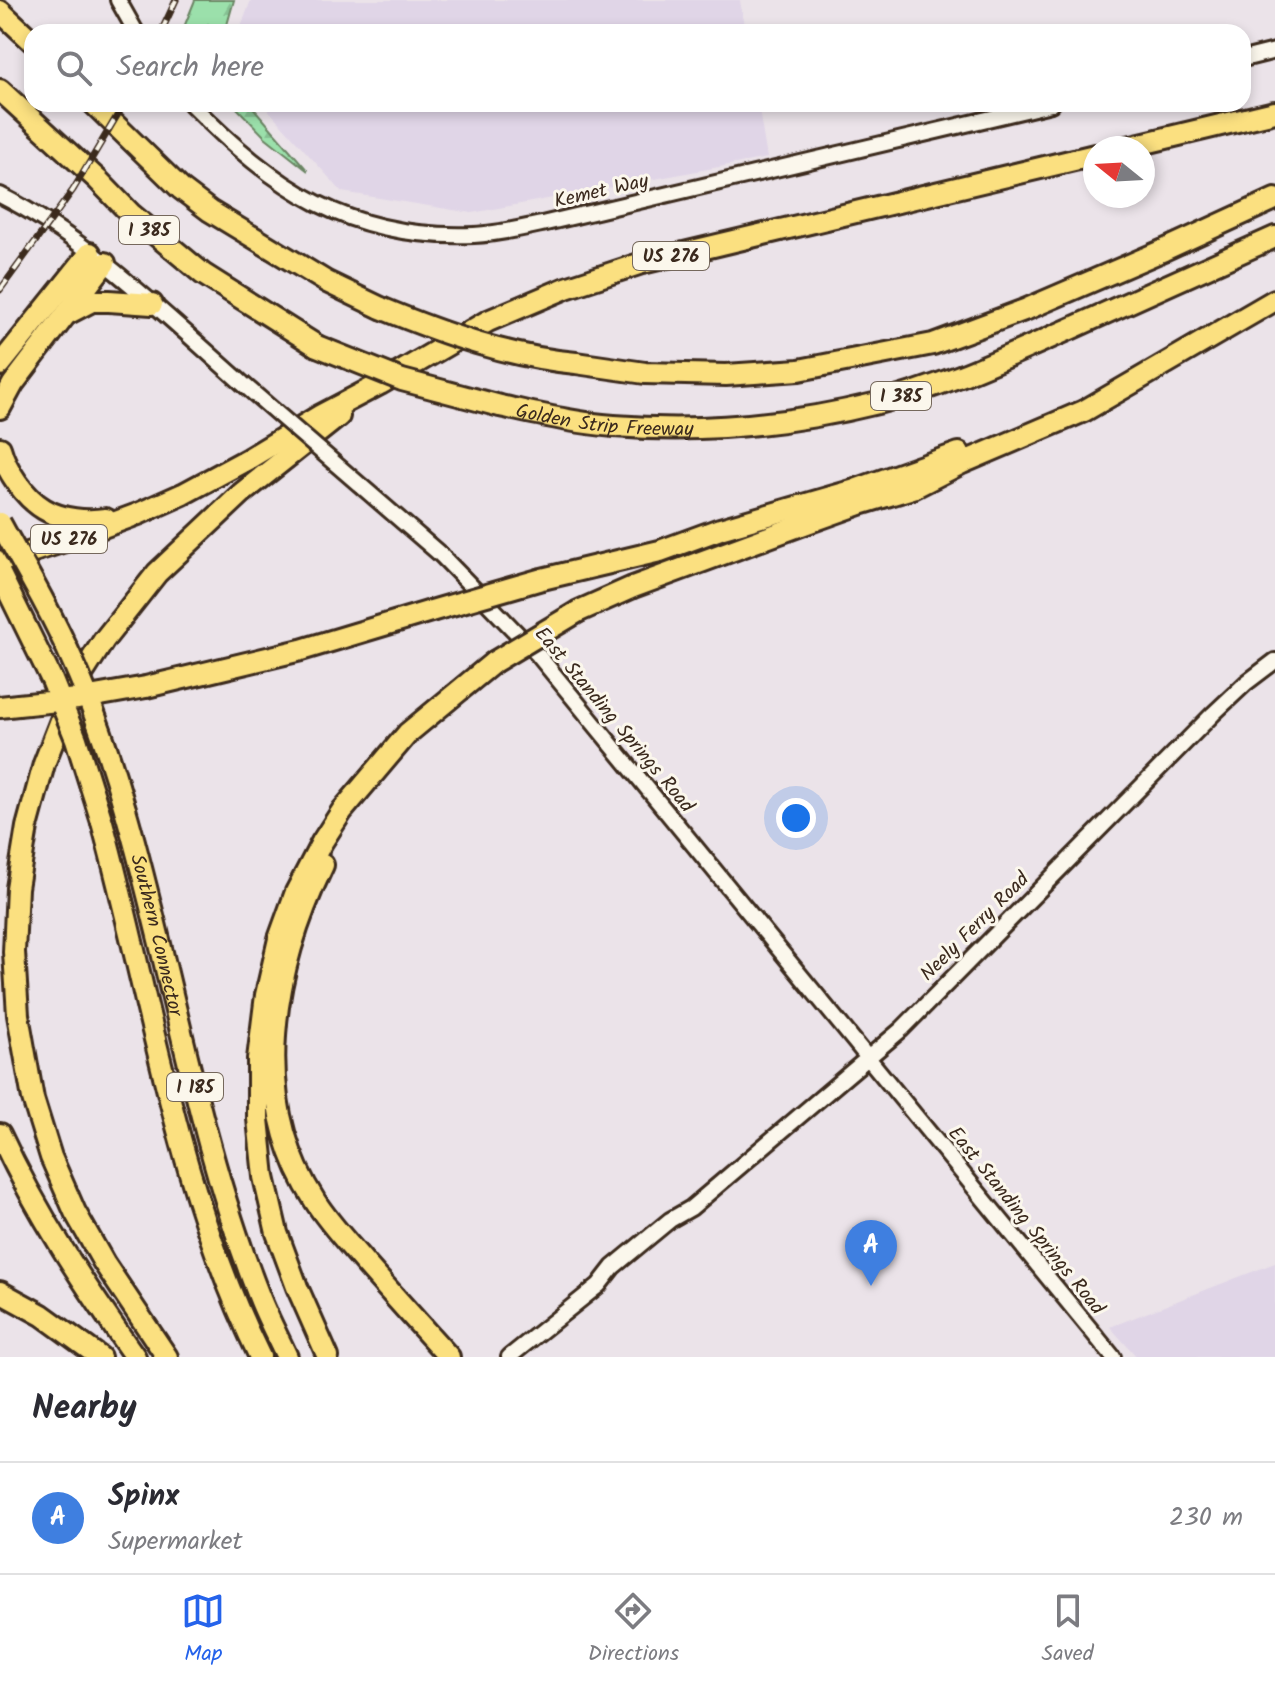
<!DOCTYPE html>
<style>
:root{--surface:#fff;--page:#f7f7f7;--text:#2b2b33;--muted:#7c7c81;--line:#e1e1e2;--accent:#2563eb}
body{margin:0;font-family:Kalam,sans-serif;background:var(--page);color:var(--text)}
.compass{position:absolute;left:1083px;top:136px;width:72px;height:72px;border-radius:50%;background:var(--surface);box-shadow:0 4px 12px #0003;rotate:288deg}
.you{position:absolute;left:796px;top:818px;width:28px;height:28px;margin:-20px;border:6px solid #fff;border-radius:50%;background:#1a73e8;box-shadow:0 0 0 12px #1a73e833}
.badge{display:grid;place-items:center;width:52px;height:52px;border-radius:50%;background:var(--accent);color:#fff;font-size:26px;font-weight:700}
.pin{position:absolute;translate:-50% -66px;filter:drop-shadow(0 2px 4px #0008)}
.pin::after{content:'';position:absolute;top:42px;width:28px;height:24px;background:inherit;clip-path:polygon(0 0,100% 0,50% 100%)}
.list{margin:0;padding:0;list-style:none}
h2{display:flex;justify-content:space-between;align-items:center;height:104px;margin:0;padding:0 32px;font-size:34px}
h2 small{font-size:26px;font-weight:400;color:var(--muted)}
.list li{display:grid;grid-template-columns:52px 1fr auto;gap:24px;align-items:center;box-sizing:border-box;height:112px;padding:0 32px;border-top:2px solid var(--line)}
.list b{display:block;font-size:30px;white-space:nowrap}
.list p{margin:0;font-size:26px;white-space:nowrap;color:var(--muted)}
.list em{font-size:26px;font-style:normal;color:var(--muted)}
.icon{flex:none;width:44px;height:44px;fill:none;stroke:currentColor;stroke-width:2;stroke-linecap:round;stroke-linejoin:round}
.map{position:relative;flex:none;width:1275px;height:1357px;overflow:hidden}
.search{position:absolute;background:var(--surface);box-shadow:0 4px 12px #0003;left:24px;right:24px;top:24px;height:88px;display:flex;align-items:center;gap:20px;box-sizing:border-box;padding:0 28px;border-radius:24px;color:var(--muted);font-size:30px}
.sheet{height:216px;background:var(--surface)}
nav{display:flex;justify-content:space-around;align-items:center;box-sizing:border-box;height:112px;border-top:2px solid var(--line);background:var(--surface);font-size:22px;color:var(--muted)}
nav a{display:grid;justify-items:center;gap:4px}
nav .on{color:var(--accent)}
.map>svg:first-child{display:block}
.built{fill:#e0d5e7}
.forest{fill:url(#forest-firs);stroke:#6b8564;stroke-width:2}
.lines{fill:none;stroke-linecap:round;stroke-linejoin:round}
.minor-casing{stroke:#3b2a1e;stroke-width:20}
.highway-casing{stroke:#3b2a1e;stroke-width:26}
.minor{stroke:#fbf7ec;stroke-width:14}
.highway{stroke:#fbe080;stroke-width:20}
.rail-casing{stroke:#3b2a1e;stroke-width:7}
.rail{stroke:#fbf7ec;stroke-width:4;stroke-dasharray:12;stroke-linecap:butt}
.minor-bridge-casing{stroke:#3b2a1e;stroke-width:20;stroke-linecap:butt}
.highway-bridge-casing{stroke:#3b2a1e;stroke-width:26;stroke-linecap:butt}
.minor-bridge{stroke:#fbf7ec;stroke-width:14}
.highway-bridge{stroke:#fbe080;stroke-width:20}
.labels{text-anchor:middle;stroke-width:6;stroke-linejoin:round;paint-order:stroke}
.shield{fill:#fbf7ec;stroke:#75685c;stroke-width:2}
.shield-label{font-size:18px;font-weight:bold;fill:#3b2a1e}
.street-label{font-size:20px;fill:#3b2a1e;stroke:#fbf7ec}
</style>
<div class="map">
<svg width="1275" height="1357" viewBox="0 0 1275 1357">
<defs>
<pattern id="forest-firs" width="22" height="20" patternUnits="userSpaceOnUse" patternTransform="scale(2)"><rect width="22" height="20" fill="#9be0ab"/><path d="M5 1l3.5 6h-7zM16 11l3.5 6h-7z" fill="#86c093"/></pattern>
</defs>
<rect width="100%" height="100%" fill="#ebe3e9"/>
<filter id="ink" filterUnits="userSpaceOnUse"><feTurbulence type="fractalNoise" baseFrequency=".0125" numOctaves="2"/><feDisplacementMap in="SourceGraphic" scale="16" xChannelSelector="R" yChannelSelector="G"/><feConvolveMatrix kernelMatrix="1 2 1 2 8 2 1 2 1" color-interpolation-filters="sRGB"/></filter>
<g filter="url(#ink)">
<path class="built" d="M251,0h489l5,32h-506z
M263,104h495l9,54 -295,55 -130,-21z
M1275,1263v94h-138l-27,-30z"/>
<path class="forest" d="M195,0h39l-9,32h-43z
M233,104h17l58,67 -43,-34z"/>
<g class="lines">
<defs>
<path id="minor" d="M118,0l18,32
M1243,59l32,-8
M191,104c84,85 158,136 283,131 24,-1 49,-7 72,-12l505,-119
M0,195c91,46 166,121 242,188
M441,555l97,100 575,702
M509,1357l90,-72 14,-18 57,-47 21,-12 211,-179 311,-315 33,-31 29,-22"/>
<g id="highway">
<path d="M0,11l32,30"/>
<path d="M0,90l98,90 33,34 72,60 114,72"/>
<path d="M94,104l87,85 29,22 117,71 54,26"/>
<path d="M1124,148l151,-36"/>
<path d="M69,313l23,-12h17l43,3"/>
<path d="M576,363l69,10 81,2 73,-5 134,-26 94,-35 137,-59 111,-51"/>
<path d="M0,365l90,-112"/>
<path id="s1" d="M500,406c38,8 75,17 114,20 87,7 179,-2 264,-23 67,-17 130,-47 192,-74 68,-31 137,-61 205,-92"/>
<path d="M0,408l13,-24 92,-121"/>
<path d="M0,448c6,22 24,49 44,61 18,11 43,13 62,10"/>
<path d="M0,562l62,-20 76,-28 45,-20 65,-35 73,-44 59,-31 108,-63 78,-33 76,-25 453,-108"/>
<path d="M542,579l118,-28 60,-22 135,-39 104,-37"/>
<path d="M579,611l54,-24 171,-63 56,-20 53,-16 49,-25 122,-52 191,-111"/>
<path d="M146,687l155,-37 130,-39"/>
<path d="M0,707l18,-2"/>
<path id="s2" d="M125,809c47,162 72,330 134,487 8,21 19,41 28,61"/>
<path d="M102,822c49,179 75,367 158,535"/>
<path d="M323,865c-50,104 -75,233 -8,336 14,22 32,41 49,61 28,32 57,64 85,95"/>
<path d="M0,1134c37,80 85,152 135,223"/>
<path d="M0,1292l42,23 58,42"/>
<path d="M167,1357l-63,-94 -29,-51 -24,-55 -18,-58 -15,-84 -4,-63 3,-64 10,-61 17,-63 30,-77 30,-47 53,-67 85,-80 97,-77"/>
<path d="M328,1357l-31,-70 -20,-54 -13,-56 -6,-58v-60l8,-64 13,-56 17,-47 26,-50 20,-31 66,-78 86,-71"/>
</g>
</defs>
<use href="#minor" class="minor-casing"/>
<use href="#highway" class="highway-casing"/>
<use href="#minor" class="minor"/>
<use href="#highway" class="highway"/>
<defs>
<path id="rail" d="M161,32l15,-32
M0,290l73,-100 51,-86"/>
</defs>
<use href="#rail" class="rail-casing"/>
<use href="#rail" class="rail"/>
<defs>
<path id="minor-bridge" d="M242,383l199,172"/>
<path id="highway-bridge" d="M381,308c63,26 127,49 195,55
M317,346l85,34 98,26
M0,523c26,46 53,93 74,141 21,47 37,96 51,145
M0,574l52,106 24,59 26,83
M431,611l111,-32
M494,662l85,-51
M18,705l60,-6 68,-12"/>
</defs>
<use href="#minor-bridge" class="minor-bridge-casing"/>
<use href="#highway-bridge" class="highway-bridge-casing"/>
<use href="#minor-bridge" class="minor-bridge"/>
<use href="#highway-bridge" class="highway-bridge"/>
</g>
</g>
<g class="labels">
<g class="shield">
<rect x="119" y="216" width="60" height="28" rx="6"/>
<rect x="633" y="242" width="76" height="28" rx="6"/>
<rect x="871" y="382" width="60" height="28" rx="6"/>
<rect x="31" y="525" width="76" height="28" rx="6"/>
<rect x="167" y="1073" width="56" height="28" rx="6"/>
</g>
<g class="shield-label">
<text x="149" y="236">I 385</text>
<text x="671" y="262">US 276</text>
<text x="901" y="402">I 385</text>
<text x="69" y="545">US 276</text>
<text x="195" y="1093">I 185</text>
</g>
<g class="street-label">
<text transform="translate(601 190) rotate(-13)" y="7">Kemet Way</text>
<text dy="7" stroke="none"><textPath href="#s1" startOffset="106">Golden Strip Freeway</textPath></text>
<text transform="translate(615 719) rotate(50)" y="7">East Standing Springs Road</text>
<text transform="translate(974 926) rotate(-45)" y="7">Neely Ferry Road</text>
<text dy="7" stroke="none"><textPath href="#s2" startOffset="130">Southern Connector</textPath></text>
<text transform="translate(1027 1220) rotate(51)" y="7">East Standing Springs Road</text>
</g>
</g>
</svg>
<svg class="compass" viewBox="-18 -18 36 36"><path d="M0-13l5 13h-10z" fill="#e53935"/><path d="M0 13l5-13h-10z" fill="#7c7c81"/></svg>
<div class="you"></div>
<div class="pin badge" style="left:871px;top:1286px;background:#3f7fe0">A</div>
<div class="search"><svg class="icon" aria-label="search" viewBox="0 0 24 24"><circle cx="10" cy="10" r="6"/><path d="M15 15l6 6"/></svg>Search here</div>
</div>
<section class="sheet">
<h2>Nearby<small></small></h2>
<ul class="list">
<li><span class="badge" style="background:#3f7fe0">A</span><div><b>Spinx</b><p>Supermarket</p></div><em>230 m</em></li>
</ul>
</section>
<nav>
<a class="on"><svg class="icon" aria-label="map" viewBox="0 0 24 24"><path d="M3 6l6-2 6 2 6-2v14l-6 2-6-2-6 2zM9 4v14M15 6v14"/></svg>Map</a>
<a><svg class="icon" aria-label="directions" viewBox="0 0 24 24"><path d="M12 3l9 9-9 9-9-9zM9 14v-3h6M13 9l2 2-2 2"/></svg>Directions</a>
<a><svg class="icon" aria-label="saved" viewBox="0 0 24 24"><path d="M7 4h10v16l-5-4-5 4z"/></svg>Saved</a>
</nav>
